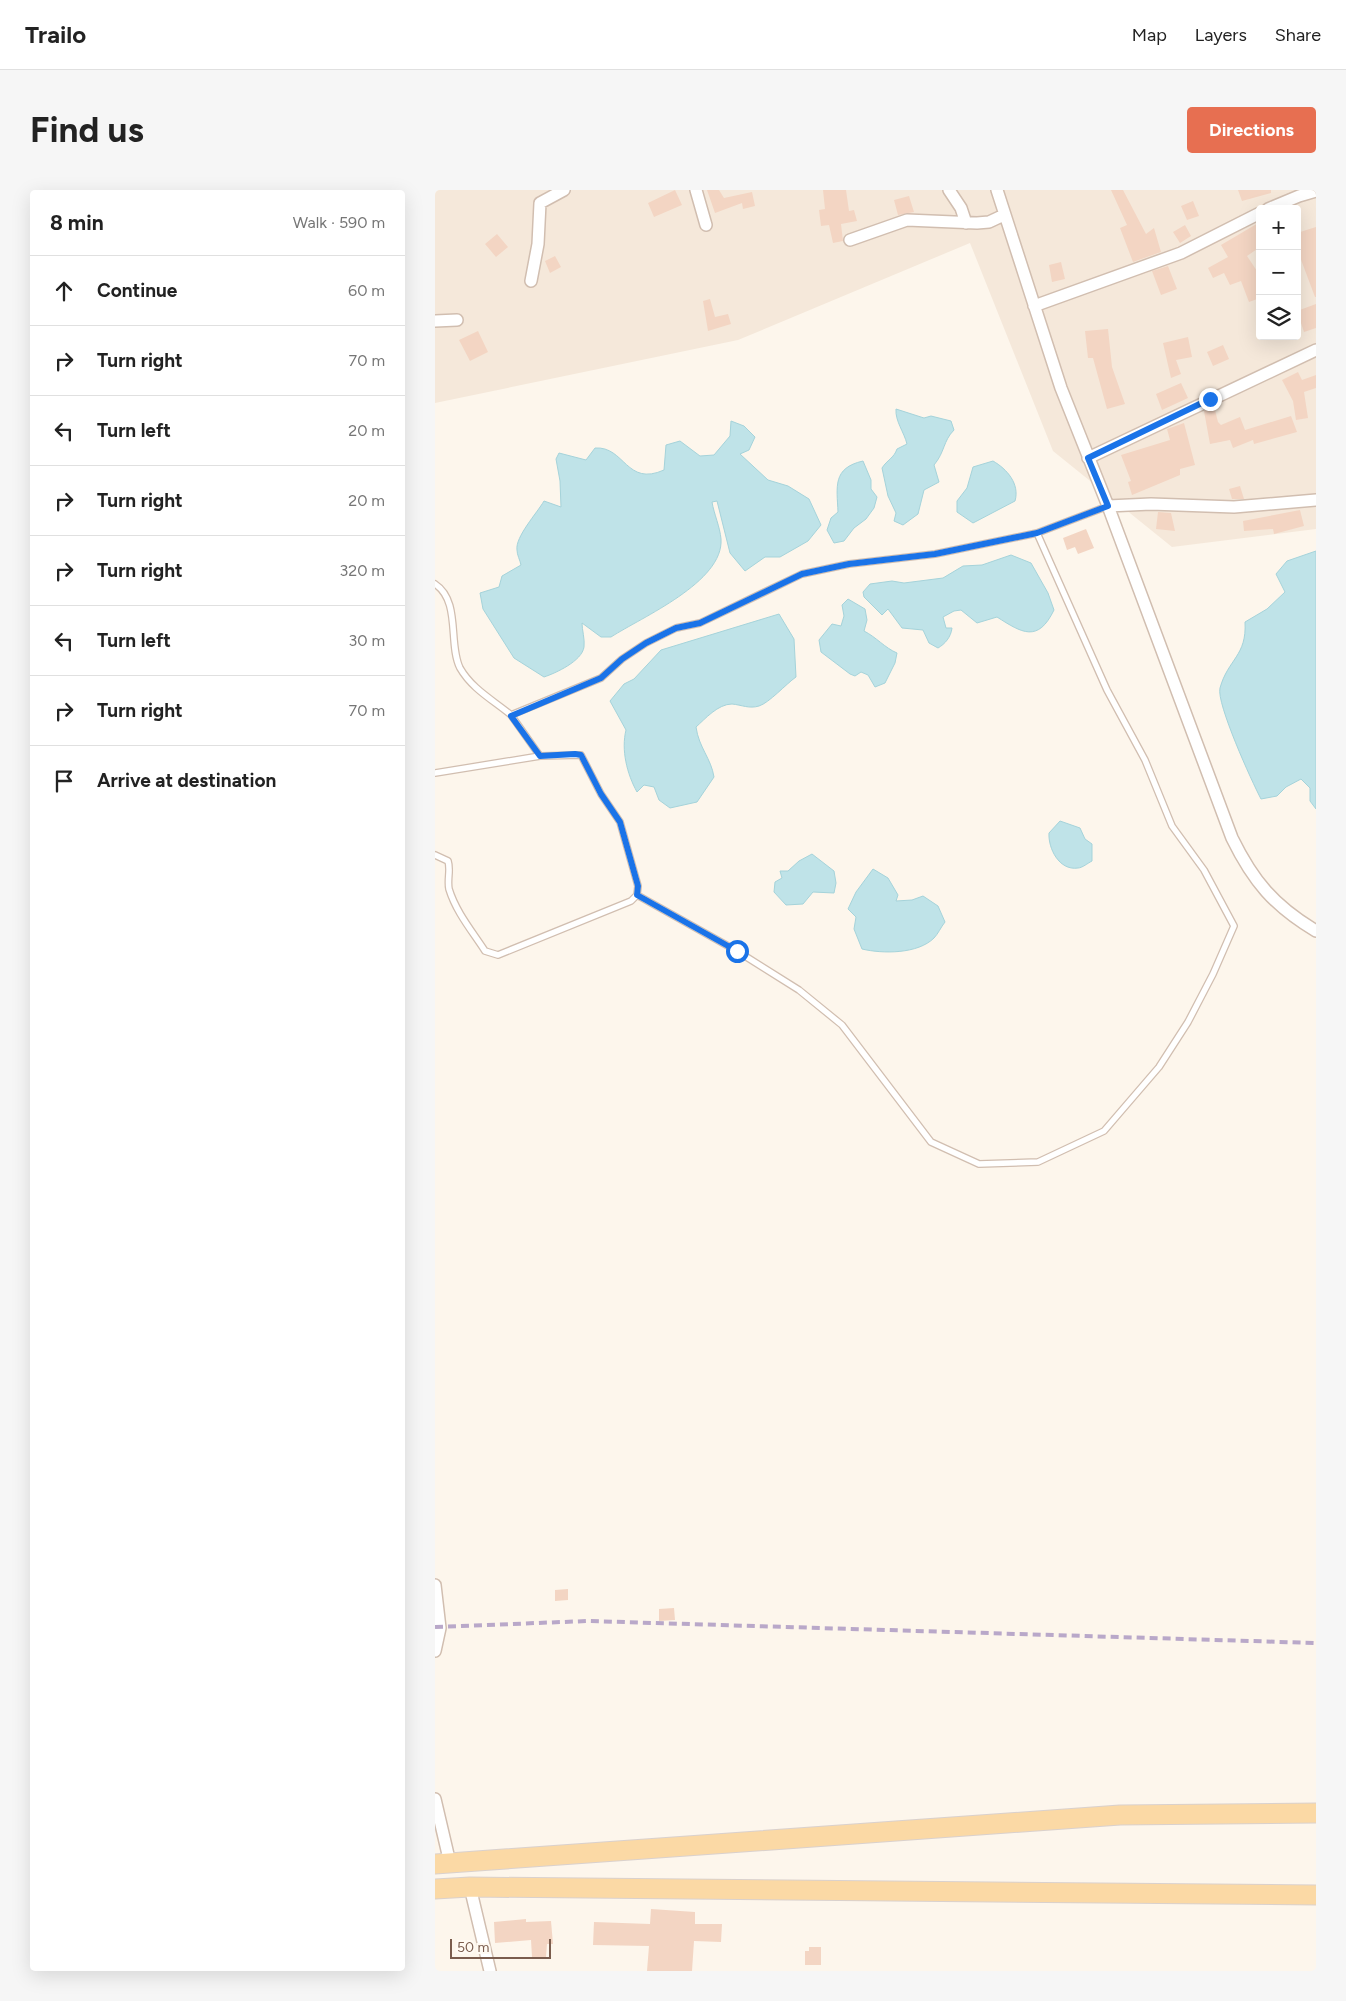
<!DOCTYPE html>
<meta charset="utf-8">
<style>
:root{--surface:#fff;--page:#f6f6f6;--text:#222;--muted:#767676;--line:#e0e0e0;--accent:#e76f51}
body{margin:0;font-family:Figtree,sans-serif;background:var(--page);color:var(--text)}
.controls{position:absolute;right:15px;top:15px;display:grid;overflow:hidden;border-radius:5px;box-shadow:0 5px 20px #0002}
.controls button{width:45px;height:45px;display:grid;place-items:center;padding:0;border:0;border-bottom:1px solid var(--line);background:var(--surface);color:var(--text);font:25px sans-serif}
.scale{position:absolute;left:15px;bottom:12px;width:101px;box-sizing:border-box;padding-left:5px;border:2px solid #7a5c4d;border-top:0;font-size:14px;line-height:18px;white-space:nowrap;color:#7a5c4d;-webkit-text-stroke:4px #fffaf3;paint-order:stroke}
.stop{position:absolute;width:15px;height:15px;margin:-11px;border:4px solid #1a73e8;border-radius:50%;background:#fff}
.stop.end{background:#1a73e8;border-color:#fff;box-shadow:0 1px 5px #0008}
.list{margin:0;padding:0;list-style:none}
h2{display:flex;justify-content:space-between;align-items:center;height:65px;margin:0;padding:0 20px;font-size:21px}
h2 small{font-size:16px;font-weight:400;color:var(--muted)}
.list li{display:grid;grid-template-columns:32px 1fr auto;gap:15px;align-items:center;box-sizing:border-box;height:70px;padding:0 20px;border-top:1px solid var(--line)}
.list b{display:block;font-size:19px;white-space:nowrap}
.list em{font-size:16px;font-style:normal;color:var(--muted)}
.icon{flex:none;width:28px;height:28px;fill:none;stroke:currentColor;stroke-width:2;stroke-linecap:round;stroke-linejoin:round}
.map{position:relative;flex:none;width:881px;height:1781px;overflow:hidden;border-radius:5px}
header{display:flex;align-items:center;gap:30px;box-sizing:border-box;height:70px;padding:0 25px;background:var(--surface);border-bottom:1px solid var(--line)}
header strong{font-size:24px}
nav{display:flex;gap:28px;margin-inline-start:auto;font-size:18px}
.intro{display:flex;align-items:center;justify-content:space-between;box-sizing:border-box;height:120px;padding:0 30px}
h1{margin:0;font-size:35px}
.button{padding:12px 22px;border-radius:5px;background:var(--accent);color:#fff;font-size:18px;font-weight:700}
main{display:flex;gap:30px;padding:0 30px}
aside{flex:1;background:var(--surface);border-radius:5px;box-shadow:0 5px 20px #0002}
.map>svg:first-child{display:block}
.residential{fill:#f5e8da;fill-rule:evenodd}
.water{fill:#bfe3e8;stroke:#a5d3da}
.building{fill:#f3d5c3}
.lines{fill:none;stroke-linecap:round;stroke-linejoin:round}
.service-casing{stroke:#d1beb0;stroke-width:8}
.minor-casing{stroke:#d1beb0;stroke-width:14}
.primary-casing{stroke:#dad1cd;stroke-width:21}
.service{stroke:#fff;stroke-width:5.5}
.minor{stroke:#fff;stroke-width:11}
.primary{stroke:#fbd9a5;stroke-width:19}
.rail{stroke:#b9a8c9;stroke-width:4;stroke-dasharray:8 5;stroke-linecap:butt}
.route{stroke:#1a73e8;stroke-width:6}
</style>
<header>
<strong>Trailo</strong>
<nav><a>Map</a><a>Layers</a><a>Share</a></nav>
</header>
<div class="intro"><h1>Find us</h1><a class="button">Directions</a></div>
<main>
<aside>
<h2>8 min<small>Walk · 590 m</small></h2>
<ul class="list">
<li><svg class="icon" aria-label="ahead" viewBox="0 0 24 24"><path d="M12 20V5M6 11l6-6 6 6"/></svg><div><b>Continue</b></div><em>60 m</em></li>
<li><svg class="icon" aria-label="right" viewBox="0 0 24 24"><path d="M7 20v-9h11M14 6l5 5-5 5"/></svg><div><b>Turn right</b></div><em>70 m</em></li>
<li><svg class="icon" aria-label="left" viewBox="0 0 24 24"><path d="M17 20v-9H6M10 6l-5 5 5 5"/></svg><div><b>Turn left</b></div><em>20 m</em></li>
<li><svg class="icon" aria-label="right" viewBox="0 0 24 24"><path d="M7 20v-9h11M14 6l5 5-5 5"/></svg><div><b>Turn right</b></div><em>20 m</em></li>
<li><svg class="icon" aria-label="right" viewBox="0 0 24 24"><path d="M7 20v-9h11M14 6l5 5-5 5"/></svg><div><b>Turn right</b></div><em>320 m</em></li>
<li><svg class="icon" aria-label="left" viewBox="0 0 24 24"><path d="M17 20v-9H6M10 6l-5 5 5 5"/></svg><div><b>Turn left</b></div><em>30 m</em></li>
<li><svg class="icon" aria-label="right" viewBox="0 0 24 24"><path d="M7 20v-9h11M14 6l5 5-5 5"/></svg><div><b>Turn right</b></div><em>70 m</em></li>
<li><svg class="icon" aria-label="arrive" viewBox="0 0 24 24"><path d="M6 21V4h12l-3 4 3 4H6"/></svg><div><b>Arrive at destination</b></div></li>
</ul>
</aside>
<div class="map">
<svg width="881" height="1781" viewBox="0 0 881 1781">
<rect width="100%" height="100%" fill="#fdf6ec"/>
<path class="residential" d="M0,0h881v339l-144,18 -119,-96 -83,-208 -232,97 -303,63zM825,19h37v127h-37z"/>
<path class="water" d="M461,219l28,9 7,-2 20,5 3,9c-11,11 -9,22 -20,35l5,17 -15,8 -6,24 -15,11 -9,-4 2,-8 -8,-17 -6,-28c5,-8 12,-10 15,-19l10,-5c-3,-12 -12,-23 -11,-35z
M296,231l13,5 11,11 -6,13 -9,4 28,26 20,6 21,13 12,26 -13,16 -28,16h-15l-20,14 -15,-18 -13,-52 -5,1c2,12 8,25 9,37 3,43 -79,78 -110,98h-10l-19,-14c0,7 3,16 2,24 -2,14 -28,26 -40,30l-30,-19 -31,-49 -3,-16 19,-6 3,-11 19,-11c-1,-5 -4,-10 -4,-15 -2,-13 20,-37 27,-49l17,6 -1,-26 -4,-22 3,-6 27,7 9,-12c30,-2 31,39 69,22l2,-25 14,-4 20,15 14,-1 16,-19z
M428,271l8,19v9l6,8 -3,11 -8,11 -12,9 -10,13 -10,2 -7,-13 4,-12 7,-6c-1,-25 -6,-44 25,-51z
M558,271c14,8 27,23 22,40l-42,22 -16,-11v-11l10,-13 6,-21z
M881,361v258l-6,-8v-13l-9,-9 -15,8 -9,9 -16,3c-9,-17 -45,-96 -41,-111 8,-29 27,-32 25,-66l22,-13 18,-17 -9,-18 11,-13z
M576,365l20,8 17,30 6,17c-16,33 -32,23 -57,7l-20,6 -16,-13 -7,1 -11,6 3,11h6c-1,9 -7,16 -14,20l-9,-5 -6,-13 -21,-2 -14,-19 -6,6 -18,-18 -1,-5 7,-8 22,-3 12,2 39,-5 20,-12 19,-1z
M413,409l17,10 2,11 -3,11c12,6 21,17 33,22l-2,10 -10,20 -10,4 -7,-12 -7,-3 -6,4 -5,-2 -29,-22 -2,-12 13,-16 9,2 3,-10 -2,-11z
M344,424l15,25 2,38c-10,7 -27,26 -37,29 -10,3 -17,-1 -27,-2 -14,0 -27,15 -36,23 3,21 15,31 18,50l-17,25 -27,6 -11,-8 -5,-13 -10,-2 -7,7c-10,-18 -16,-42 -11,-62l-16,-29 14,-17 10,-5 27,-29z
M625,631l20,7 5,11 7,5v17c-4,2 -10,7 -14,7 -19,3 -30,-20 -29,-35z
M377,664l22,17 2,12 -2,10 -21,-1 -10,12 -17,1 -12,-13 1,-10 7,-4 -2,-7h8l11,-10z
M438,679l15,9 10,17 -2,6 16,-1 11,-4 15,10 7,16c-4,5 -7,12 -11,16 -16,16 -51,16 -72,11l-8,-20 2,-12 -8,-8 8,-17z"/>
<path class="building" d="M240,0l7,15 -28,12 -6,-14z
M272,0h12l5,8 28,-6 3,14 -12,3 -1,-6 -27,10z
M388,0h23l3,21 5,-1 3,11 -16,3 2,17 -10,2 -4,-18 -8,1 -2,-16 6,-1z
M676,0h12l23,44 8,-6 7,24 -28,10 -13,-34 7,-3z
M803,0h33v3l-29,8z
M474,6l5,16 -16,3 -4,-15z
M758,11l6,15 -12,4 -6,-14z
M825,32v25l-13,9 10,15 3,27 -11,4 -8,-21 -11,4 -6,-12 -11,5 -5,-10 20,-11 -7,-12z
M750,35l6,11 -11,7 -7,-11z
M881,37v70h-1l-18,-48v-16z
M62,44l11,13 -12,10 -11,-13z
M120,66l6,11 -11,6 -5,-12z
M626,72l4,17 -13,3 -3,-17z
M733,76l9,23 -16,6 -9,-24z
M275,109l5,18 13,-3 3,10 -23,7 -5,-30z
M881,114v24l-12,4 -7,-21z
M673,139l4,38 13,37 -18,5 -14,-51h-5l-3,-27z
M43,141l10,21 -18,9 -11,-21z
M753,147l4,20 -16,3 5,14 -10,4 -8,-35z
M788,155l6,14 -16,7 -6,-14z
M863,182l4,8 14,-5v13l-12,4 4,26 -12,2 -3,-19 -11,-21z
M746,193l7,15 -26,12 -6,-16z
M779,216l4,16 3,3 19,-8 5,13 46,-14 6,16 -43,12 -1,-4 -20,8 -3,-8 -20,4 -6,-33z
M749,233l11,42 -15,4v6l-48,20 -4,-13 3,-1 -10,-26 49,-15 -3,-11z
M805,296l4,13h-12l-3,-10z
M865,320l4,16 -30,8 -1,-5 -29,2 -1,-10z
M723,322l13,1 4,18 -19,-2z
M651,339l8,19 -16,6 -3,-7 -8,3 -4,-12z
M133,1399v11l-13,1v-11z
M239,1418l1,12 -16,1v-12z
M216,1719l44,3v12h27l-1,18 -27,-1 -2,30h-45l2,-25 -56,-1 1,-23 56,2z
M91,1729v3l25,-1 2,23h-6l-1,13h-14l-1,-17 -36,3 -1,-21z
M374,1757h12v18h-16v-14h4z"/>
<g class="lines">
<defs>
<path id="service" d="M0,394c26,17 13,60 25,84 12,21 33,32 51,47l90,-37 21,-19 24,-16 30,-15 24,-5 102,-49 47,-10 86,-10 102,-21 71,-27
M0,583l105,-17
M0,665l13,6c3,9 -1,18 1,28 7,23 23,42 36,62l13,4 133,-54 6,-6 1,-9 -18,-64 -19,-28 -20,-39 -41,1 -29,-41
M202,705l100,56 62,39 43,35 89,117 48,22 59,-2 66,-31 55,-64 29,-45 25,-48 21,-48 -30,-56 -32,-44 -27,-66 -38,-70 -70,-157"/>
<path id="minor" d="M261,0l10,35
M514,0l12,18 5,15
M562,0l64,198 47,118 124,332c21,43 42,68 84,93
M833,19l31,-13 17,-5
M415,50l57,-20 70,3 12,-1 15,-7
M96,91l7,-37 2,-41 24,-13
M599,116l147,-53 79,-40
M0,131l22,-1
M653,268l228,-108
M673,316l43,-2 83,3 82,-7
M0,1395l5,43 -5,23
M0,1609l15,64
M35,1697l20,84"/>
<path id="primary" d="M0,1674l685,-49 196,-2
M0,1699l35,-2 846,8"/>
</defs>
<use href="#service" class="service-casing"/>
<use href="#minor" class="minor-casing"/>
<use href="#primary" class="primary-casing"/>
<use href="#service" class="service"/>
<use href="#minor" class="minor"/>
<use href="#primary" class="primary"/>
<path class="rail" d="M0,1437l153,-6 728,22"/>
</g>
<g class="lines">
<path class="route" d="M302,761l-100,-56 1,-9 -18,-64 -19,-28 -20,-39 -6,-1 -35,2 -29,-40 90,-38 21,-19 24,-16 30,-15 24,-5 102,-49 47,-10 86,-10 102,-21 71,-27 -20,-48 122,-59"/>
</g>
</svg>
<div class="controls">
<button>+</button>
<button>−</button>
<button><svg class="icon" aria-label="layers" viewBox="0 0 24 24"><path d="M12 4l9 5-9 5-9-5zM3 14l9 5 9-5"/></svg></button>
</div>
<div class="scale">50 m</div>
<div class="stop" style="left:302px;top:761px"></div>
<div class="stop end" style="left:775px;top:209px"></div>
</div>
</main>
